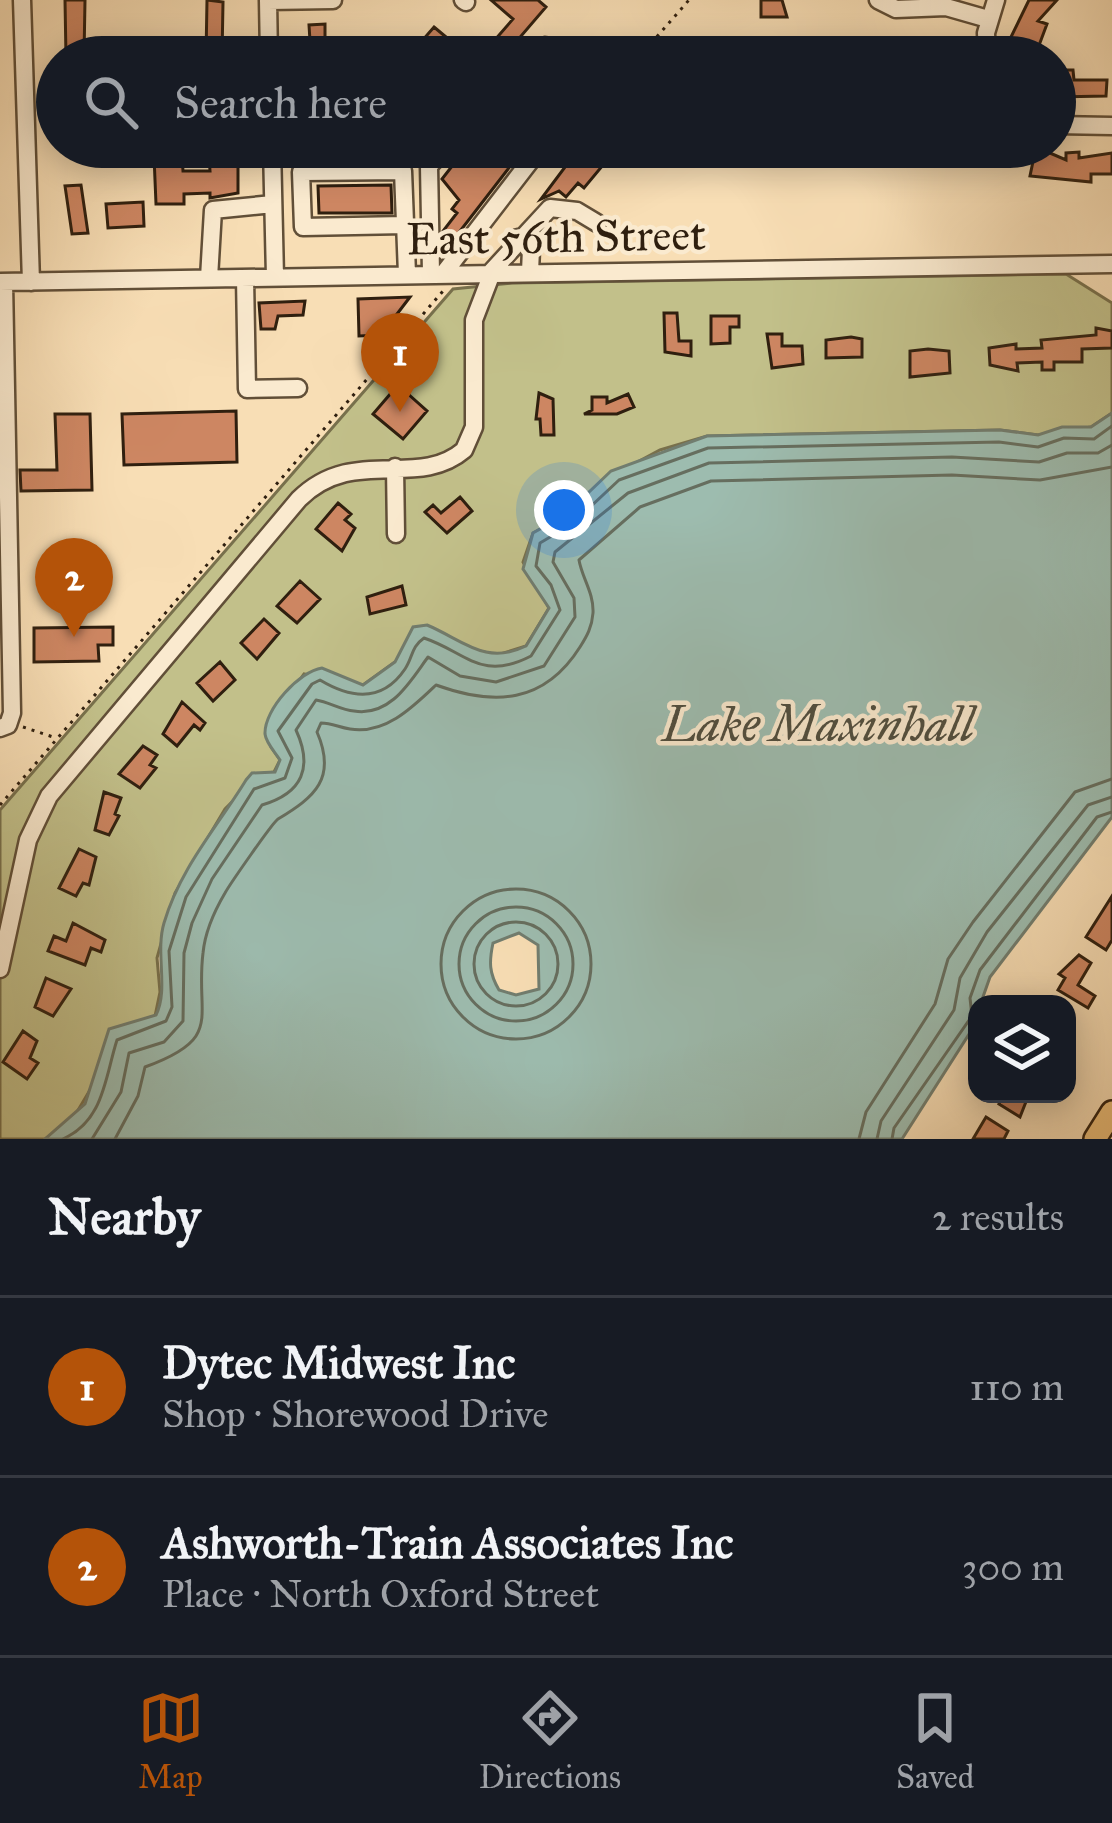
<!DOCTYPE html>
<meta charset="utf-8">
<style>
:root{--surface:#171b24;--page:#20242c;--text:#f1f3f6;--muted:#9ea1a6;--line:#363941;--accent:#b45309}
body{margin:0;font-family:"IM FELL Great Primer",serif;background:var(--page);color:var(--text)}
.controls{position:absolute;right:36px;bottom:36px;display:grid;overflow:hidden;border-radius:24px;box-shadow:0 6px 30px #0003}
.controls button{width:108px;height:108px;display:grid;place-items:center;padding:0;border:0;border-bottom:3px solid var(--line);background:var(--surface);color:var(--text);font:60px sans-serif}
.you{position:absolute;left:564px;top:510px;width:42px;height:42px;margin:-30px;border:9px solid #fff;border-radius:50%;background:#1a73e8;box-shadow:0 0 0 18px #1a73e833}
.badge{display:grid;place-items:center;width:78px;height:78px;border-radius:50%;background:var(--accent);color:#fff;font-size:39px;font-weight:700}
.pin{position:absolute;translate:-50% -99px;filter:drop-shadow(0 3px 6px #0008)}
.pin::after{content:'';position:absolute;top:63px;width:42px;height:36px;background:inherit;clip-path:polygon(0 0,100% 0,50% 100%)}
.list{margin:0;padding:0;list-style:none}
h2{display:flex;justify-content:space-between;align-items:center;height:156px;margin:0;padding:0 48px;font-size:51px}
h2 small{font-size:39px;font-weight:400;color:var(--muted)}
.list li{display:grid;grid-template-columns:78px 1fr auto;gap:36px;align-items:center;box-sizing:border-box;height:180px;padding:0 48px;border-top:3px solid var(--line)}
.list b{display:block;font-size:45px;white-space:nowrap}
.list p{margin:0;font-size:39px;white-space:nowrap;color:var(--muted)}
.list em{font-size:39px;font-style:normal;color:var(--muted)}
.icon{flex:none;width:66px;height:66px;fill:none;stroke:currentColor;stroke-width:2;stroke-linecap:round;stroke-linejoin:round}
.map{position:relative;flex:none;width:1112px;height:1139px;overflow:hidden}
.search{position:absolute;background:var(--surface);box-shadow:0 6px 30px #0003;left:36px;right:36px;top:36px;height:132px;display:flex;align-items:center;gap:30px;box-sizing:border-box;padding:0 42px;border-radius:66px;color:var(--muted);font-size:45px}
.sheet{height:516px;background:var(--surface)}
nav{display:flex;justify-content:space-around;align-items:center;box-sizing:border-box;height:168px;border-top:3px solid var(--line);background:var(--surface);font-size:33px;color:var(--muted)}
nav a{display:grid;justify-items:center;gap:6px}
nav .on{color:var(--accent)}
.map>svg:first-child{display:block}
.green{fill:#c2c08a;stroke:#78704c;stroke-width:3}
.water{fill:#9dbcaf;stroke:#717d6f;stroke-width:3;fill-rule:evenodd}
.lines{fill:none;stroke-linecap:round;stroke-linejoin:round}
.shore{stroke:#666e5f;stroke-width:3}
.building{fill:#cd8662;stroke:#2f1f0f;stroke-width:3}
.minor-casing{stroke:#614f38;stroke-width:21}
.major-casing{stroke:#2f1f0f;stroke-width:26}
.path{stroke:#2f1f0f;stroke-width:3;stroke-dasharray:3 6;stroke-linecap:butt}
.minor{stroke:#faeacf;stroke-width:16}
.major{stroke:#ecbf7a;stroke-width:21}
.labels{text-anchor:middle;stroke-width:9;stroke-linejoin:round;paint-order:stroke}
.street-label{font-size:45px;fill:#2f1f0f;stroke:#faeacf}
.water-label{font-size:48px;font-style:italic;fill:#504e3f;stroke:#faeacf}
</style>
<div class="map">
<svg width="1112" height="1139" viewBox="0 0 1112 1139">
<rect width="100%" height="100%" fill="#f8deb5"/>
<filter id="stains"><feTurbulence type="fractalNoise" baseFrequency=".00167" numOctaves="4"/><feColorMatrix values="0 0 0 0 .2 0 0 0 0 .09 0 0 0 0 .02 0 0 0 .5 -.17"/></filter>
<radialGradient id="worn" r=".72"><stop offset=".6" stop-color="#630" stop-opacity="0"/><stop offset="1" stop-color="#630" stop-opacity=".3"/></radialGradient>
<path class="green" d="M1066,274l46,29v110l-21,14 -53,8 -38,-5 -293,6 -47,14 -56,30 -39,35 -32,18 -10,29 26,46 -23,38 -29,9 -34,-8 -68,15 -32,23 -59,-11 -37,52 4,21 9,13 -6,12 -14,2 -35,35 -50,84 -18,65 3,34 -5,24 -59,64 -25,42 -26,17h-45v-329l453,-521 59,-6z"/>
<path class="water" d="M1112,413v404l-122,160 -19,54 -69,108h-857l40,-35 24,-75 47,-14c13,-26 -1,-62 8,-92 16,-55 54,-97 82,-143l6,-7 23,-1 5,-12c-5,-8 -14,-17 -15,-26 -1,-25 35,-63 57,-66l41,17 32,-23 18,-35 14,-2c36,15 58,41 99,21l23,-38 -26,-39 10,-36 32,-18 46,-44 96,-35 293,-6 38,5 24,-8h29zM519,933l19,12 1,44 -23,6 -17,-5c-10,-17 -10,-28 -6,-47z"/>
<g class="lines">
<path class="shore" d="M441 964a75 75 0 1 1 150 0a75 75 0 1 1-150 0Z
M459 964a57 57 0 1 1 114 0a57 57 0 1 1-114 0Z
M474 964a42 42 0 1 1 84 0a42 42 0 1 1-84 0Z
M63,1139c41,-18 42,-62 54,-99l49,-19 6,-14 -3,-56 17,-54 68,-108 31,-11 7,-20 -14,-27 34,-47 8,-4c30,18 62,23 85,-11 8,-12 6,-22 19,-31 42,14 57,44 107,18l29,-46 -9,-25 -15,-19 4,-23 32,-19 47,-44 89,-32 291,-6 39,5 26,-9 30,1 18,-13
M92,1139l29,-47 8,-39 35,-11 19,-21 1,-68 8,-30 20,-44 50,-74c41,-12 51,-38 34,-75l20,-30c13,2 25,10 38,11 37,6 57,-31 74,-54l32,19 36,6 48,-16 31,-49 -1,-19 -21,-36 2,-10 73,-59 81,-30 243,-6 87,5 28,-9h31l14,-8
M115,1139l23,-43 7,-29c80,-29 50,-49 58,-114 2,-21 12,-43 22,-60 5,-9 48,-71 53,-74 37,-22 59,-41 39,-87l4,-9c11,0 17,4 29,6 35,6 63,-22 86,-44 58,21 108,19 144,-38 7,-11 12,-20 13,-34 1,-20 -11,-35 -14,-53l61,-53 71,-26 241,-6 88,5 72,-13
M859,1139l7,-27 69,-108 13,-45 25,-37 102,-130 37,-13
M877,1139l4,-18 73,-111 6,-32 27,-46 101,-127 24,-8
M892,1139l2,-11 78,-112 -2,-18 10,-28 117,-153 15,-5"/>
</g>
<path class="building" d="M65,0h20l-1,57h-18z
M207,0l16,2 -1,55h-16z
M491,0h47l8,7 -43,50h-23l33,-38z
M761,0h21l5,17h-26z
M1029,0h28l-19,21 9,3 -9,24 -27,-11z
M325,24v33h-14l-2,-32z
M434,27l36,30h-48l-8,-7z
M1055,70h18l1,10h33l-1,16 -51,1z
M296,147h32v12l-32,-4z
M467,147h58l-78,101 -4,-17 14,-18 -5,-4 7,-9 -17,-21z
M580,147h38l-34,41 -6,-5 -12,14 -7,-6 -18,8z
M999,147h25l-11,18 -18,-11z
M1036,147l30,13v-7l13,-1v6l33,-5v21h-21v8l-61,-6z
M238,154v39l-28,5v-5l-26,1v10h-28l-2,-48h28l1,15h27l-1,-16z
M81,185l7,48 -16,1 -7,-48z
M391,185l1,28h-73l-1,-27z
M143,202l1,24 -36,2 -2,-24z
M410,297l-29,38 -22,1 -1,-37z
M305,301l-2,14 -25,1 -3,13h-14l-2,-26z
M664,313h13l2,28h12v15l-26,-4z
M711,316h28v11h-9v16l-19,1z
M1096,328l16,3v17l-30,1v13h-28v8h-12v-8l-25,1 1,8 -28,-6 -1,-17 27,-4v5l26,-1 -1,-8 55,-5z
M767,334h15v12h20l1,18 -31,4z
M851,337l11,2v18l-36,1v-18z
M928,349l21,2 1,22 -40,4v-26z
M398,385l29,26 -24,28 -30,-25z
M539,393l14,6 1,36h-13l-1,-16h-4z
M628,394l6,13 -17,7h-33l8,-4v-13h15v6z
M236,411l1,51 -113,3 -2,-51z
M55,414h35l2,76 -71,1 -1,-21h37z
M460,497l12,14 -25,22 -22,-21 8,-7 8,8z
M338,503l13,11 -6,6 10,8 -13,23 -26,-22z
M300,581l20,18 -23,24 -20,-17z
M402,586l4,19 -36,9 -3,-17z
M264,619l15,14 -22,26 -16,-16z
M113,627v18h-15l1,16 -65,1v-34z
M220,662l15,18 -22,21 -16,-18z
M182,702l23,21 -5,7 -6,-5 -17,21 -14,-12z
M143,746l14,9 -7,10 6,3 -16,20 -21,-14z
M104,792l17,6 -6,16 4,2 -10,19 -14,-5z
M79,849l17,8 -7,28 -6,-2 -7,13 -17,-8z
M1112,896v44l-6,10 -20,-13z
M73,923l32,17 -4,12 -10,-4 -6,17 -37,-14 6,-15 12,5z
M1079,955l12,8 -13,22 17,11 -7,12 -30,-18 7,-12 -6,-4z
M46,978l25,11 -18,27 -18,-9z
M23,1031l14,10 -7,17 8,5 -11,16 -24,-17z
M1005,1094h24l-9,23 -21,-13z
M986,1117l22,14 -4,8h-31z"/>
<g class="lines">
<defs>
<path id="minor" d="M22,0l9,282
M268,0l1,57
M463,0l3,2
M878,0l18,9 50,-2 42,12
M268,1l65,-1
M534,57l11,-11 14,11
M987,57l-1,-24 10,-33
M1055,125l57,1
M272,147l3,130
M405,225l-102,2 -2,-55 102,-1 4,103
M518,238l13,11 -1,23
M431,273l-2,-107 18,-19
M444,273l97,-126
M490,273l60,-65 27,3 20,12
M209,278l4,-68 60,-6
M245,278l2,111 51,-1
M0,282l1112,-18
M395,467l1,67
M0,728l8,-3 4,-12 -8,-431
M0,969l28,-129 21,-44 250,-297c55,-54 118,-9 165,-49l10,-23v-107l18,-47"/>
<path id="major" d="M1095,1139l17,-27"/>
</defs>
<use href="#minor" class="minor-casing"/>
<use href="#major" class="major-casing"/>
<path class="path" d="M639,57l50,-57
M23,727l30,10
M0,805l443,-514"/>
<use href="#minor" class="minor"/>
<use href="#major" class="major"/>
</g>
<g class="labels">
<g class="street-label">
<text transform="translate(556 236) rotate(-1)" y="16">East 56th Street</text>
</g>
<g class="water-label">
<text x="818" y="741">Lake Maxinhall</text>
</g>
</g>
<rect width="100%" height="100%" filter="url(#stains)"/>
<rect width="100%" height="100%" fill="url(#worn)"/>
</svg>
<div class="controls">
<button><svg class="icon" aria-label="layers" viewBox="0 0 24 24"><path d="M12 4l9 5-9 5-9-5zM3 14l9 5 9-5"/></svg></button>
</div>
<div class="you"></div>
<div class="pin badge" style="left:400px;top:412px">1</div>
<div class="pin badge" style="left:74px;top:637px">2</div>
<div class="search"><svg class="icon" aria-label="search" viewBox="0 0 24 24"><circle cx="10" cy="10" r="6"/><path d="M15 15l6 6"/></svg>Search here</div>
</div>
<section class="sheet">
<h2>Nearby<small>2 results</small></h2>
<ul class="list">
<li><span class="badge">1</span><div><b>Dytec Midwest Inc</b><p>Shop · Shorewood Drive</p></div><em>110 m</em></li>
<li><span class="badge">2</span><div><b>Ashworth-Train Associates Inc</b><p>Place · North Oxford Street</p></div><em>300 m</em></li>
</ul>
</section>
<nav>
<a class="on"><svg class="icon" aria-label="map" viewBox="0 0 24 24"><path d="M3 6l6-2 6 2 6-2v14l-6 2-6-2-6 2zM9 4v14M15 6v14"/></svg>Map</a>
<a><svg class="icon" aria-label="directions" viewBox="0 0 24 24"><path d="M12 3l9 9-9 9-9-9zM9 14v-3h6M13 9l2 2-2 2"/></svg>Directions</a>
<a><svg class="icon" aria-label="saved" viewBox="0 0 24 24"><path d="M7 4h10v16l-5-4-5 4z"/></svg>Saved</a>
</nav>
